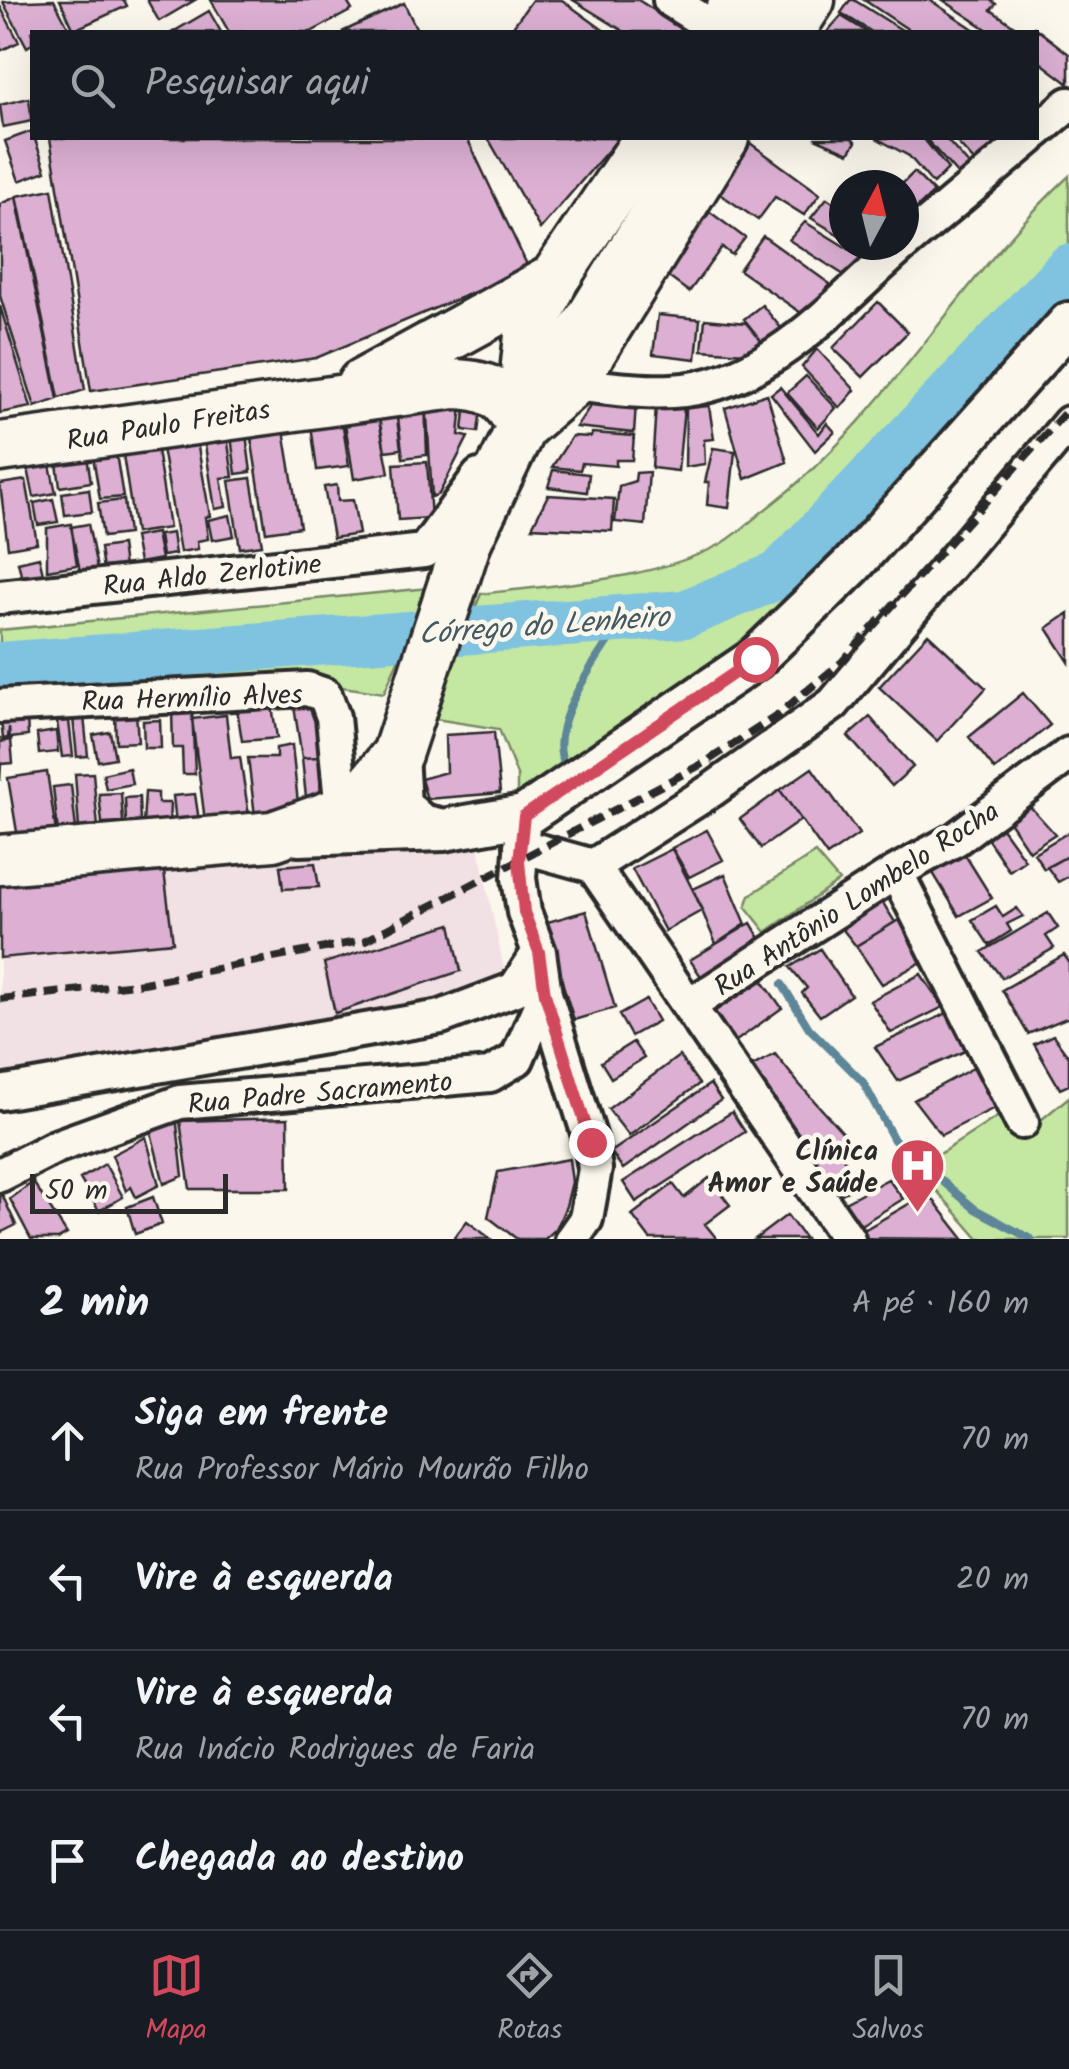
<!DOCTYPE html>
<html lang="pt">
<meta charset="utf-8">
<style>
:root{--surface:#171b24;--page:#20242c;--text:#f1f3f6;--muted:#9ea1a6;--line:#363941;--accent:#d1495b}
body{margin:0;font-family:Kalam,sans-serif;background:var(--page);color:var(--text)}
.compass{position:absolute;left:829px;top:170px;width:90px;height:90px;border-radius:50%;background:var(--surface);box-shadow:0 10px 40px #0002;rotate:7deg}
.scale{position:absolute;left:30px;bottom:25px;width:198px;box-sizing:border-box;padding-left:10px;border:5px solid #2b2b2b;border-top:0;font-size:28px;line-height:35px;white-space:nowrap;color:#2b2b2b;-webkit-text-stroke:8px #fbf7ec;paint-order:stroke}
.stop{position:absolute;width:30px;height:30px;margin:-22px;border:8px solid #d1495b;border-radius:50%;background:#fff}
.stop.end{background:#d1495b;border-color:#fff;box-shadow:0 2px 10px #0008}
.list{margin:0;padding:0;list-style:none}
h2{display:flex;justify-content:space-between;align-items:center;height:130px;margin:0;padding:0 40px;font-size:42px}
h2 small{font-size:32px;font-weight:400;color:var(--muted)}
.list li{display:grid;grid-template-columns:65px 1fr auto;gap:30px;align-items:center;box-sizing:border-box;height:140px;padding:0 40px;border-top:2px solid var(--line)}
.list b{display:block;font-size:38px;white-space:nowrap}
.list p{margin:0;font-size:32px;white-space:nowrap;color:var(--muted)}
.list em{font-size:32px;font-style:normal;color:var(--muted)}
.icon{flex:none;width:55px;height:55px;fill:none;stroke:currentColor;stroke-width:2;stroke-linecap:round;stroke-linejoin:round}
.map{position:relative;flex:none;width:1069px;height:1239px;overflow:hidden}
.search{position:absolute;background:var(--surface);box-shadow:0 10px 40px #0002;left:30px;right:30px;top:30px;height:110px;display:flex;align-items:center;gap:25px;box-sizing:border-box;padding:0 35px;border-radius:0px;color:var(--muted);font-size:38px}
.sheet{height:690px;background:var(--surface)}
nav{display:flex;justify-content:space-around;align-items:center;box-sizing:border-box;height:140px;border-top:2px solid var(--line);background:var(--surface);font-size:28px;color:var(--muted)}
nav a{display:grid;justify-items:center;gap:5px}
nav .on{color:var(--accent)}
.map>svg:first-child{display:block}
.built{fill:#f2e1e4}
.green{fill:#c4e7a1;stroke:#788966;stroke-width:2.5}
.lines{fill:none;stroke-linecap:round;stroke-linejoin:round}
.stream{stroke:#5d8698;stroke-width:8}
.river{stroke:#7fc3e0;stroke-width:48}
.building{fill:#dcafd3;stroke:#2b2b2b;stroke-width:2.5}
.minor-casing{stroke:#2b2b2b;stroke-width:40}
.major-casing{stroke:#2b2b2b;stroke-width:48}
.highway-casing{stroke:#2b2b2b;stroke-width:55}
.minor{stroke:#fbf7ec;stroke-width:32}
.major{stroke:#fbf7ec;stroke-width:40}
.highway{stroke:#fbf7ec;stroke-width:48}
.rail{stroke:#2b2b2b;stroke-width:8;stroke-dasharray:15 8;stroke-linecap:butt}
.route{stroke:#d1495b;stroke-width:12}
.labels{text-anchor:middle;stroke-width:9;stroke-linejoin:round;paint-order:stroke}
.street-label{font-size:28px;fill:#2b2b2b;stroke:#fbf7ec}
.poi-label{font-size:28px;font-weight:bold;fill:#2b2b2b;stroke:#fbf7ec;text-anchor:end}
.water-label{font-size:30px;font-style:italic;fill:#445961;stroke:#fbf7ec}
</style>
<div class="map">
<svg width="1069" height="1239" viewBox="0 0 1069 1239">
<rect width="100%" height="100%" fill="#fbf7ec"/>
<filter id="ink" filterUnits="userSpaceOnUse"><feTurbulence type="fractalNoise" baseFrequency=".01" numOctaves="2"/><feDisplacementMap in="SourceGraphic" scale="20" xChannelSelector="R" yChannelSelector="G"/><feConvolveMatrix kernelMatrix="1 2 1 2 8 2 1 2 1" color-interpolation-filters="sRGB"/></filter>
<g filter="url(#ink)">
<path class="built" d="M477,841l28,132 -36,26 -469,91v-208z"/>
<path class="green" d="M1069,176v138l-317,337 -235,148v-24l-18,-46 -70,-11 52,-124c76,-10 169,-13 238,-49 17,-9 33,-26 48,-37 121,-92 192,-230 302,-332z
M429,588l-45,105 -70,-10 -314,25v-78z
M815,853l24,28 -73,51 -20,-25 4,-12z
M1069,1097v142h-90l-54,-62 10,-20 65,-42 19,23z"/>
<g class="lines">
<path class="stream" d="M568,770c-30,-38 35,-119 56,-153
M782,984l27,44 54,54 31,58 81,69 56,30"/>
<path class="river" d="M0,666l685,-52 94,-39 290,-307"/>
</g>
<path class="building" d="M54,0l17,32h-39v12l-5,3 -24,-45z
M60,0h64l3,6 -53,24z
M147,0h48l-36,21z
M211,0h135l6,10 -41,22h-82z
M532,0h30l44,32h-97z
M573,0h65l46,29 -3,3h-56z
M850,0h4l51,32h-33l-31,-19z
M864,0h66l48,32h-66z
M943,0h47l6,4 -5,6 29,20 -29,2z
M404,3l14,29h-76z
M0,6l19,36 -19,9z
M209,11l12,21h-48z
M841,16l26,16h-40z
M1034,27l35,27v30l-33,-25v-27h-6z
M29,98l3,23 -29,6 -3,-22z
M32,131l14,40 -27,10 -14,-40z
M50,138h417l62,131 -213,89 -225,33z
M488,138h127l2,2 -77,89z
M815,138h37l4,4 -7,11z
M876,138h47l25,31 -15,15 -24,-28z
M931,138h14l26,29 -12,9 -31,-35z
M953,138h36l7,7 -20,18z
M750,143l70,51 -16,21 -29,-18 -17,23 -41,-28z
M914,172l20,20 -19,18 -11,-12 -3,-13z
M52,189l33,201 -26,8 -42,-202z
M16,197l42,202 -23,8 -35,-111v-92z
M827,198l17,12v28l-33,-20z
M710,212l35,26 -13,17 -10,-8 -33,45 -26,-19z
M805,222l60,37 -21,16 -55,-35z
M763,236l67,48 -23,33 -68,-47z
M878,302l30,30 -45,45 -30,-29z
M762,305l24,29 -19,14 -23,-29z
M0,306l31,101 -31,6z
M658,315l42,4 -4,40 -43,-5z
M705,319l41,4 21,25 -7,6 -58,-4z
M817,349l38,41 -15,18 -38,-41z
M806,376l30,32 -18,20 -31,-35z
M780,387l39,47 8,-11 8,9 -20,19 -44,-57z
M463,393l-4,42 9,2 -29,57 -7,3 -6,-98z
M467,393l16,1 -5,38 -15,-2z
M767,394l20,68 -42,17 -20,-71z
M375,399l14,74 -35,6 -12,-74z
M595,399l41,4 -2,30 -58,-6z
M425,400l2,55 -24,3 -7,-55z
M395,403l6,46 -16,2 -8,-44z
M656,405l28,3 -6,63 -26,-3z
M340,406l9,60 -32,4 -8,-60z
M709,406l5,33 -10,1 1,24 -20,3 1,-59z
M282,418l18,109 -34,5 -17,-108z
M592,433l42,3 -2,24h-16v6l-34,-3 -2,7 -28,-3 20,-31 19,1z
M246,434l5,38 -15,2 -5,-38z
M196,436l14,80 -5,1 3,22 -11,2 1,8 -18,3 -19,-110z
M227,436l6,41 -12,1 5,29 -11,2 -11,-70z
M155,437l14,91 -34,5 -14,-91z
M115,447l8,50 -23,2 -8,-49z
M713,448l22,3 -6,57 -22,-3 2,-23h-4z
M86,450l5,32 -31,5 -4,-32z
M49,460l7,33 -22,4 -7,-33z
M427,462l4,56 -33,2 -4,-56z
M553,470l36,4 -2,18 -39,-5z
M649,472l-4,53 -30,-3 4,-36 16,-5 1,-8z
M251,478l11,67 -22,3 -11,-67z
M26,480l11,63 -29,5 -8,-64z
M337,485l1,16 15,-1 6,34 -26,4 -9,-51z
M89,489l3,23 -27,3 -3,-22z
M548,495l66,4 -2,32 -80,-4z
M53,499l5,23 -20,3 -4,-22z
M124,500l4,34 -25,3 -5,-34z
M230,515l4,21 -22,4 -4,-20z
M71,524l6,41 -30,5v-42z
M88,524l9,44 -17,3 -9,-44z
M156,533l5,26 -22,4 -5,-26z
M172,533l3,21 -13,2 -3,-21z
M121,545l3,22 -21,3 -3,-22z
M39,557l5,20 -21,5 -5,-20z
M1069,613v49l-22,-34z
M928,634l58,54 -49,53 -58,-54z
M1023,693l27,32 -55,45 -26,-33z
M314,703l5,54 -17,1 -8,-52z
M272,706l5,32 -35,3 -5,-32z
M192,710l3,64h-12l-1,-26h-9l-1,-37z
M136,712l2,30 -22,1 -1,-29z
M226,715l5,43 9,-1 9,59 -44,5 -13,-102z
M84,716l4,40 -11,1 -4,-39z
M27,717l1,19 -18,2 -1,-10 -1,10 -5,1 -2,-20z
M870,717l43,50 -21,19 -44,-50z
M160,720l1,28h-17l-1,-27z
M69,721l4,35 -11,1 -5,-35z
M56,731l2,21 -19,2 -2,-20z
M110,732l5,26 -17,3 -5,-26z
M494,732l6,61 -73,6 -6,-20 25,-7 -1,-37z
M0,737v5l11,-2 2,23 -12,1 -1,17z
M292,745l7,68 -44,3 -7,-58h28v-10z
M319,757l2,41h-15l-4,-40z
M129,768l3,16 -26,5 -3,-15z
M812,768l47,66 -32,22 -47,-66z
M47,772l9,60 -38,6 -10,-60z
M93,773l5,54 -19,2 -4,-55z
M71,785l5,44 -18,2 -5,-44z
M780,790l21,30 -40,28 -21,-29z
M145,792l13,1v10h12l-1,23 -26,-2z
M121,793l2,29 -21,1 -3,-29z
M195,794l4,27 -23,3 -3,-28z
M139,797l1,25h-14l-1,-24z
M1026,802l29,32 -26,17 -23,-34z
M1002,828l23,32 -16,11 -22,-33z
M707,830l16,30 -34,17 -17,-29z
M1069,832v23l-25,14 -10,-16z
M672,849l31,61 -38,21 -33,-62z
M962,850l30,48 -33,18 -29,-48z
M1069,855v21l-11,6 -11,-15z
M315,863l4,24 -36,2 -3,-23z
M164,871l9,71 -173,16v-73z
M725,874l21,50 -30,20 -23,-55z
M876,892l19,30 -39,24 -20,-25z
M996,906l7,11 14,-9 6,8 -16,8 4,7 -22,14 -17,-25z
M586,911l29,97 -41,12 -30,-97z
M1048,913l10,15 -12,8 8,12 -52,30 -20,-26z
M902,918l23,42 -43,24 -26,-38z
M751,923l10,17 -57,41 -14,-21z
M451,924l10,47 -126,42 -11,-50z
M820,949l31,46 -31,21 -18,-23 5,-5 -17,-21z
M1064,955l5,7v55l-41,17 -26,-44z
M921,974l22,33 -52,26 -21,-32z
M759,976l23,32 -50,36 -24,-32z
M646,1000l12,21 -27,15 -12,-21z
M947,1013l23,36 -72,32 -23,-34z
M1053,1035l16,22v28l-9,4 -26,-45z
M633,1042l11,16 -33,20 -10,-16z
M775,1054l24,30 46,51 -40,21 -58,-87z
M679,1056l20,28 -70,52 -21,-27z
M984,1062l28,37 -71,36 -27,-35z
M710,1084l11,16 -98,69 -12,-17z
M732,1112l13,20 -109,70 -13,-20z
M176,1116l7,60 -19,8 -15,-60z
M288,1118l1,71h-99l-10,-68z
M146,1137l13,48 -23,12 -5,-10 -5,4 -14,-36z
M833,1142l27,42 -26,14 -29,-42z
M569,1159l3,23 -6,24 -10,23 -11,10h-28l-29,-22 10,-45z
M105,1164l18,33 -24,14 -19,-32z
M709,1178l21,27 -25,19 12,15h-67l-18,-24 41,-31 11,14z
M888,1179l15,20 -44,27 -20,-21z
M33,1182l34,52 -9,5h-27l-21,-40z
M0,1190l16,35 -16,8z
M928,1193l36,46 -114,-1z
M153,1197l9,27 -27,10 -8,-27z
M787,1215l18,24h-50z
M467,1221l24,18h-38z"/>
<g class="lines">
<defs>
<path id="minor" d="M670,0l49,31
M755,32l20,-32
M1036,132l33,-28
M904,244l126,-106
M545,378l147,-240
M571,384c33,3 68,9 101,7 95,-4 164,-88 231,-146
M0,597l424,-46 55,-75
M0,706l307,-17 18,6 8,22 9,95
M523,825l-4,53 5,34 15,40 6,42 46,148 4,27 -9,50 -14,20
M521,846l72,20 255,373
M593,866l119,-76 121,-86 236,-281
M896,872l126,250
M690,1005l206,-133 60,-33 113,-85
M0,1093l441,-76 74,-28 24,-37
M0,1175l55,-28 125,-45 310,-27 27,-16 28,-65"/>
<path id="major" d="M397,754l3,52 21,19 22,5
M299,835l144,-5 81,-14 231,-157 97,-94 217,-242"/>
<path id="highway" d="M718,32l20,-32
M789,32l21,-32
M554,279l-25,57 -3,28 19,14 26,6
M362,384l192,-105 95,-141
M0,447l454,-63c37,1 50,10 68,42
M0,860l273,-24 81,-29 43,-53 70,-213 55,-115 49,-42 153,-246"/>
</defs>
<use href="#minor" class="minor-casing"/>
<use href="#major" class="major-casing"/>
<use href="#highway" class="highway-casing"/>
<use href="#minor" class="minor"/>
<use href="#major" class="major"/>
<use href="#highway" class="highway"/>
<path class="rail" d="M0,999l144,-16 222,-43 340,-178 69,-45 67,-55 227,-254"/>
</g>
</g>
<g class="lines" filter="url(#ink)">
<path class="route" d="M591,1142l-46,-148 -6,-42 -15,-40 -5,-51 5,-45 231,-157"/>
</g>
<defs>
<symbol id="hospital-pin" viewBox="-11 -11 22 30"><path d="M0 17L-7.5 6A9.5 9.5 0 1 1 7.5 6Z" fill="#d1495b" stroke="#fbf7ec"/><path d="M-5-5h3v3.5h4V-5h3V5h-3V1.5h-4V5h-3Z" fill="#fff"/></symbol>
</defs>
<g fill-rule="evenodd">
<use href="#hospital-pin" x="886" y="1134" width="63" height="86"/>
</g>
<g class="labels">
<g class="street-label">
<text transform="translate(168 424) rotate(-9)" y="10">Rua Paulo Freitas</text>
<text transform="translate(212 574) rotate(-6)" y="10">Rua Aldo Zerlotine</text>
<text transform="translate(192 697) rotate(-2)" y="10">Rua Hermílio Alves</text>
<text transform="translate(856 898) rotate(-33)" y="10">Rua Antônio Lombelo Rocha</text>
<text transform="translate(320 1092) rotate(-5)" y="10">Rua Padre Sacramento</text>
</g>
<g class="poi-label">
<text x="878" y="1160">Clínica<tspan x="878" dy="32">Amor e Saúde</tspan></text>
</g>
<g class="water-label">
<text transform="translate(544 625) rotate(-4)" y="10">Córrego do Lenheiro</text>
</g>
</g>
</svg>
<svg class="compass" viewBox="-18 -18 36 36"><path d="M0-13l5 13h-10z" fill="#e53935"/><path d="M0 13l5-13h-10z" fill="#9ea1a6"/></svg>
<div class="scale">50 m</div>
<div class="stop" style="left:755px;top:659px"></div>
<div class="stop end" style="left:591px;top:1142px"></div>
<div class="search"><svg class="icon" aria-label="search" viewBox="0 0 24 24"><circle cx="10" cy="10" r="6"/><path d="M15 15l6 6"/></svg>Pesquisar aqui</div>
</div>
<section class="sheet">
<h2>2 min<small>A pé · 160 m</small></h2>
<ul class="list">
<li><svg class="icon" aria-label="ahead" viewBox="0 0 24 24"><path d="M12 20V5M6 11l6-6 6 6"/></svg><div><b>Siga em frente</b><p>Rua Professor Mário Mourão Filho</p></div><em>70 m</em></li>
<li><svg class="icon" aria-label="left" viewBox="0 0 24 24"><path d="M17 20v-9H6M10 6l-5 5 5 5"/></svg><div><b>Vire à esquerda</b></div><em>20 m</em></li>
<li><svg class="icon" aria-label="left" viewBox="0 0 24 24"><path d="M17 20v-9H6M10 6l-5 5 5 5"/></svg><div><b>Vire à esquerda</b><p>Rua Inácio Rodrigues de Faria</p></div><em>70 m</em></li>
<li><svg class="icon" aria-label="arrive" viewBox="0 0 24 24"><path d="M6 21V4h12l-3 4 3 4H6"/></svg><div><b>Chegada ao destino</b></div></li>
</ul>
</section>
<nav>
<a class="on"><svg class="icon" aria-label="map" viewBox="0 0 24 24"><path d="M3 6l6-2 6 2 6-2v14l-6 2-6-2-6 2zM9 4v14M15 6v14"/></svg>Mapa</a>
<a><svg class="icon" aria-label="directions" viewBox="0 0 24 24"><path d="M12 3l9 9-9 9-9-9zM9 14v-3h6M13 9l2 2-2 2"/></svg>Rotas</a>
<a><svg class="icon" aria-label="saved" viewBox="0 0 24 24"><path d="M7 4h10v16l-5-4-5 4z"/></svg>Salvos</a>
</nav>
